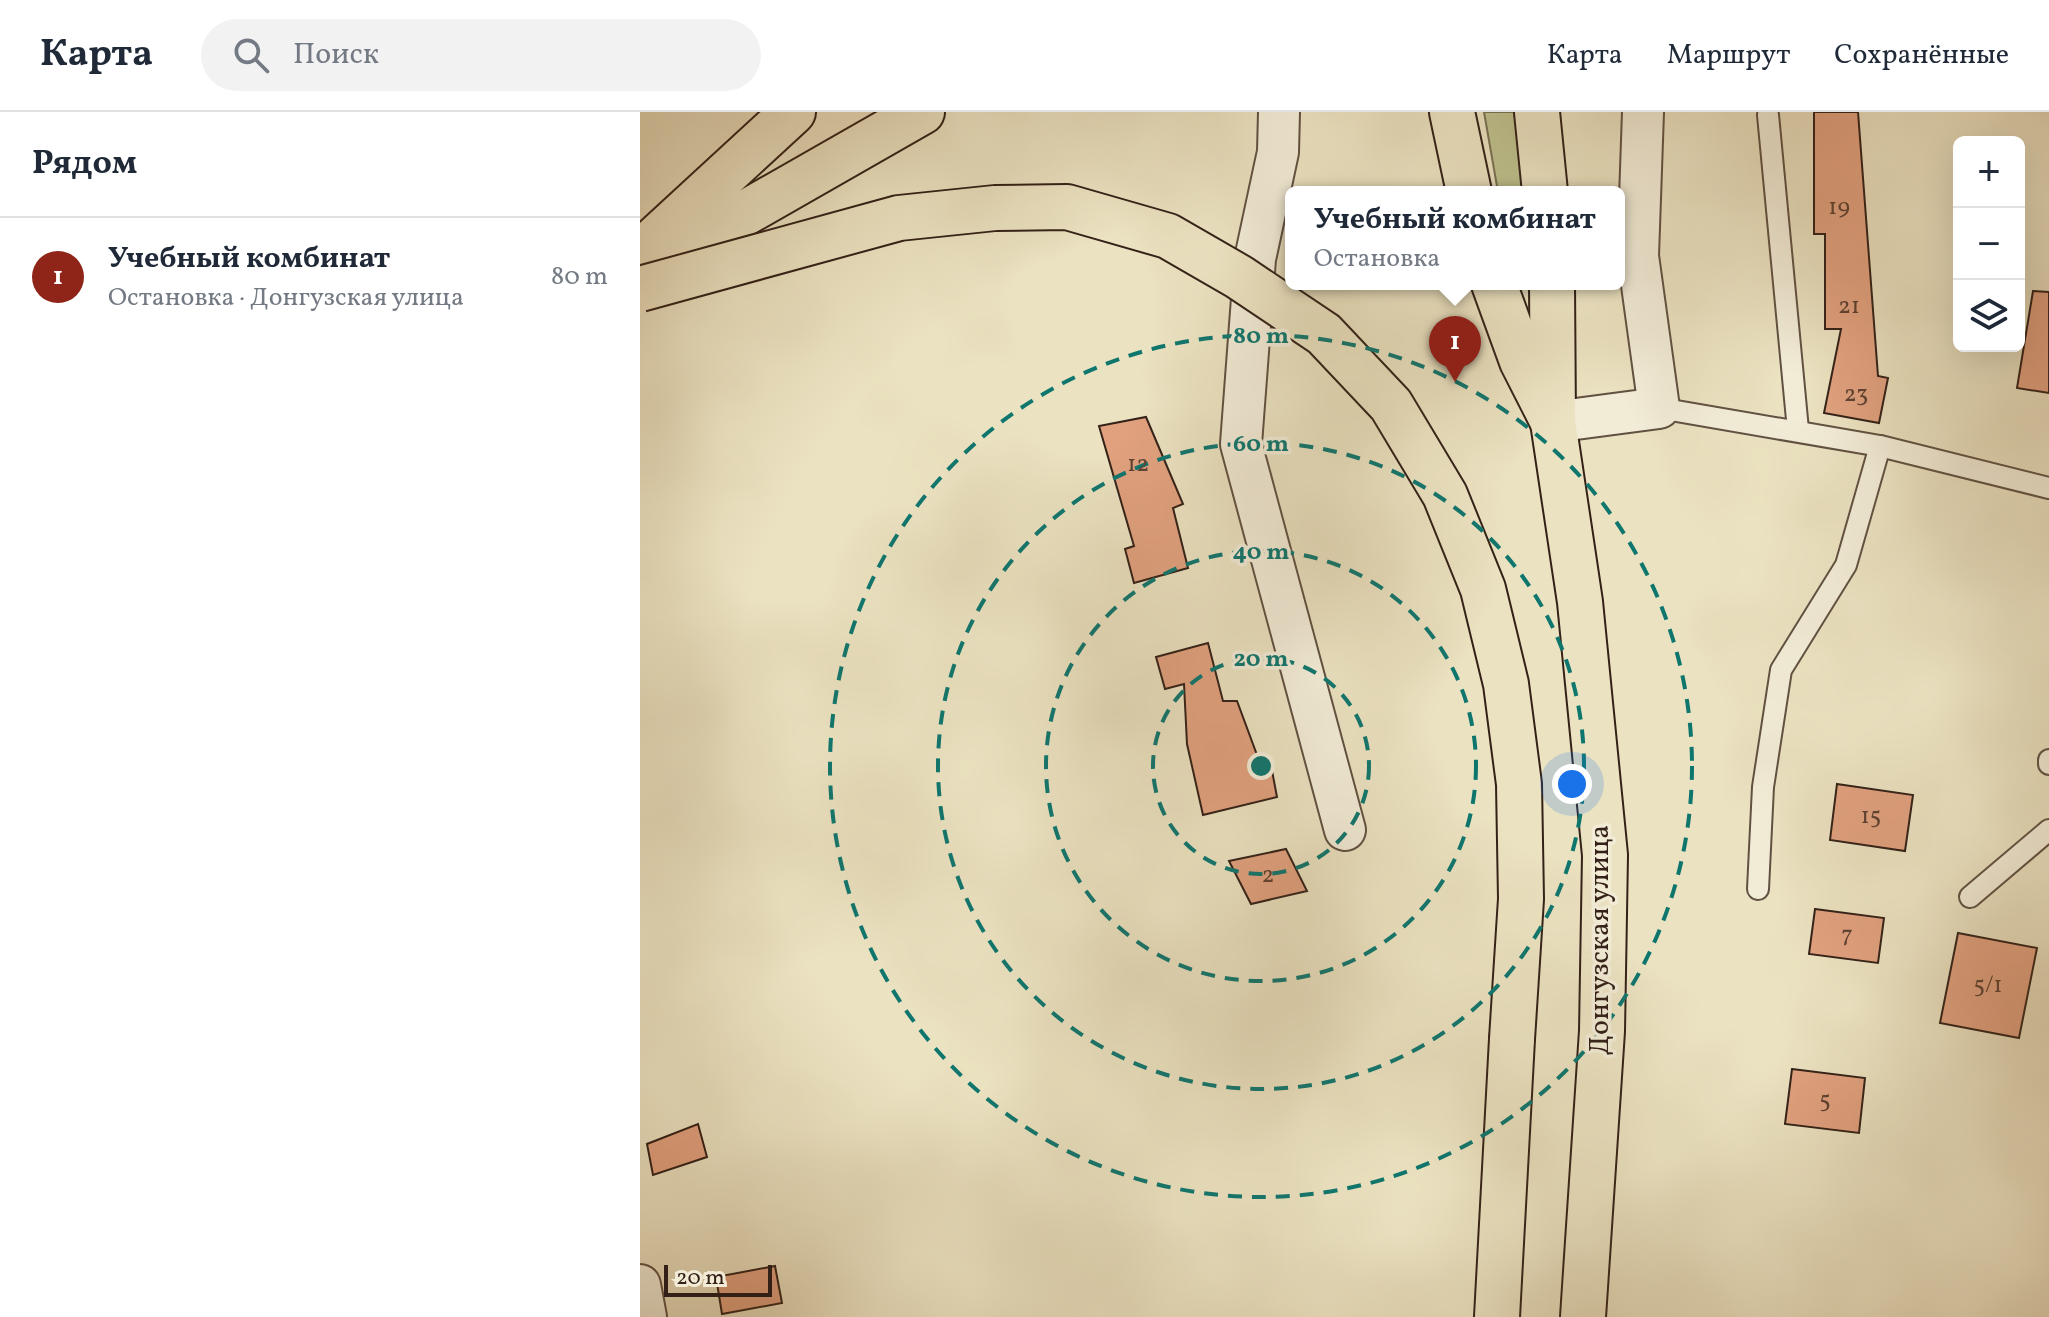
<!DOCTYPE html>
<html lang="ru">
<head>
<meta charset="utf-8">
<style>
  :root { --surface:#fff; --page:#f2f2f3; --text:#1f2937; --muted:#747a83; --line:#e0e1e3; --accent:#8f2418 }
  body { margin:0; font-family:Vollkorn,serif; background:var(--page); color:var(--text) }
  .controls { position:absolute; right:24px; top:24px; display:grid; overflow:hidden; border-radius:12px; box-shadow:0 8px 32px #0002 }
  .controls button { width:72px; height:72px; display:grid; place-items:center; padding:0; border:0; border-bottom:2px solid var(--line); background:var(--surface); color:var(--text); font:40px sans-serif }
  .scale { position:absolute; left:24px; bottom:20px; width:108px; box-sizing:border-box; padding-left:8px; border:4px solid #332118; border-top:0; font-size:22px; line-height:28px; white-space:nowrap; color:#332118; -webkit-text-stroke:6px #f2ecd7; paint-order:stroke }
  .you { position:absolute; left:932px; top:672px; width:28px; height:28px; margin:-20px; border:6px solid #fff; border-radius:50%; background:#1a73e8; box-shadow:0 0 0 12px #1a73e833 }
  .badge { display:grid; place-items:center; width:52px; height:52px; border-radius:50%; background:var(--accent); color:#fff; font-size:26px; font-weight:700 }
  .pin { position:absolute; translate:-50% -66px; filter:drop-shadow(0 2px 4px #0008) }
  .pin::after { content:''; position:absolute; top:42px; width:28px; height:24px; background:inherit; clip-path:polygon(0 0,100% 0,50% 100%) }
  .popup { position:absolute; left:645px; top:74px; width:340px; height:104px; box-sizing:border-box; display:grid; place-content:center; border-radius:12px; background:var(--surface); filter:drop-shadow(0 2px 6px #0005); font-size:26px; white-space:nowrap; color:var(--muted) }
  .popup b { font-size:30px; color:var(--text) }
  .popup::after { content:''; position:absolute; left:50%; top:100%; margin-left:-16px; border:16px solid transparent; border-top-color:var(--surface) }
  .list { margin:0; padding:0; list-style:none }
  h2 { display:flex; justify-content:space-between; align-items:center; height:104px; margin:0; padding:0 32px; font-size:34px }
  h2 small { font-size:26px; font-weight:400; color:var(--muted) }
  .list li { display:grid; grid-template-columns:52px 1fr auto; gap:24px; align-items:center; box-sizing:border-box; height:120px; padding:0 32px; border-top:2px solid var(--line) }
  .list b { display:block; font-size:30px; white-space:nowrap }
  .list p { margin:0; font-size:26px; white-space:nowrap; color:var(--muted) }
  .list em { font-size:26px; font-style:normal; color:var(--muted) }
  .icon { flex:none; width:44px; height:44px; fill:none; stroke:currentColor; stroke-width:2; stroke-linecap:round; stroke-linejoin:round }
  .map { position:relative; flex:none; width:1409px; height:1205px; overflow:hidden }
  header { display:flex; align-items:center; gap:48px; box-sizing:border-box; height:112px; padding:0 40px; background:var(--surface); border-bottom:2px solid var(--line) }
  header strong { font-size:38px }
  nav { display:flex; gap:44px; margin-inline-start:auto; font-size:28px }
  .search { width:560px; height:72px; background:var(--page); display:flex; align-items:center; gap:20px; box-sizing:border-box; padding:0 28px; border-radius:44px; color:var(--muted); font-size:30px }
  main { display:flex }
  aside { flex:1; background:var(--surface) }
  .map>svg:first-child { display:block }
  .green { fill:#bec18e; stroke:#787153; stroke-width:2 }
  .building { fill:#e1a17f; stroke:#332118; stroke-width:2 }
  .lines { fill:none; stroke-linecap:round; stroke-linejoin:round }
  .lane-casing { stroke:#615142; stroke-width:24 }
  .street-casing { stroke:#615142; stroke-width:44 }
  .primary-casing { stroke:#332118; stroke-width:48 }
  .highway-casing { stroke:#332118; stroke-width:48 }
  .lane { stroke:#f2ecd7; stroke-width:20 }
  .street { stroke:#f2ecd7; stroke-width:40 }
  .primary { stroke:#ebe2c1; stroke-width:44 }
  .highway { stroke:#ebe2c1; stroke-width:44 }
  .highway-bridge-casing { stroke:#332118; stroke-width:48; stroke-linecap:butt }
  .highway-bridge { stroke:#ebe2c1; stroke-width:44 }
  .ring { fill:none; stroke:#0f766e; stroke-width:4; stroke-dasharray:14 10 }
  .labels { text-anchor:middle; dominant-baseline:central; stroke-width:7; stroke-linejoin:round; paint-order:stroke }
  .number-label { font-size:24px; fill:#5e4132 }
  .street-label { font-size:28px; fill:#332118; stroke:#f2ecd7 }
  .centre { fill:#0f766e; stroke:#f2ecd7; stroke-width:4 }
  .ring-label { font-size:24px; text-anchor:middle; font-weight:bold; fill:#0f766e; stroke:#f2ecd7; stroke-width:7; stroke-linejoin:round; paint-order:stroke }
</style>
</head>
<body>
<header>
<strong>Карта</strong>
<div class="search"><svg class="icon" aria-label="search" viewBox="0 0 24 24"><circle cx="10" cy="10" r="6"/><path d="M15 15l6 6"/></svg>Поиск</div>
<nav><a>Карта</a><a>Маршрут</a><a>Сохранённые</a></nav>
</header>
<main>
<aside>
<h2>Рядом<small></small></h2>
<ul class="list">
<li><span class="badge">1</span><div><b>Учебный комбинат</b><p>Остановка · Донгузская улица</p></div><em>80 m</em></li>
</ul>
</aside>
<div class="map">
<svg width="1409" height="1205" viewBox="0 0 1409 1205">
  <rect width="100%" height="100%" fill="#ebe2c1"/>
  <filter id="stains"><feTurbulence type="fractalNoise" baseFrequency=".0025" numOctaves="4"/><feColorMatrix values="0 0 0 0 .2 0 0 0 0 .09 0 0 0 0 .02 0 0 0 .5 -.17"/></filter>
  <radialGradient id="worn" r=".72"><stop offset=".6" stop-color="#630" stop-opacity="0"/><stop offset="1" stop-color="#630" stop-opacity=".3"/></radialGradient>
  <polygon class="green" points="844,0 874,0 886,80 858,80"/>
  <g class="building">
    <polygon points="1174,0 1218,0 1238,264 1248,266 1239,311 1184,301 1201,217 1185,217 1185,122 1174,122"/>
    <polygon points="1393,179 1409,180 1409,281 1377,276"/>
    <polygon points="506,305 543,392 533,396 548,456 494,471 485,437 494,434 459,314"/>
    <polygon points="568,531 583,589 597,589 620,651 630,648 637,685 563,703 547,632 544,572 525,577 516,545"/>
    <polygon points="1197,672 1273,683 1265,739 1190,728"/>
    <polygon points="646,737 667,779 611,792 589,749"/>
    <polygon points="1175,797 1244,806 1238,851 1169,842"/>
    <polygon points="1318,821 1397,836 1379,926 1300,911"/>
    <polygon points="1152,957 1225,966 1219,1021 1145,1012"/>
    <polygon points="58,1012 67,1045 13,1063 7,1032"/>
    <polygon points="135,1154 142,1191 82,1202 76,1165"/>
  </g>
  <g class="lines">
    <defs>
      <g id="lane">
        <polyline points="1128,3 1158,318"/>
        <polyline points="1019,296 1240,334 1409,376"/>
        <polyline points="1409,648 1409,652"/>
        <polyline points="1118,777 1123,675 1141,558 1206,453 1240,334"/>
        <polyline points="1330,785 1409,718"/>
      </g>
      <g id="street">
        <polyline points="639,0 638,40 615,147 601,332 705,718"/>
        <polyline points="913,310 1019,296 998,144 1003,0"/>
        <polyline points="0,1173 6,1205"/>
      </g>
      <g id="primary">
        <polyline points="812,0 829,80"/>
        <polyline points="0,141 153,0"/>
        <polyline points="854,172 882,249 913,310"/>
      </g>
      <g id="highway">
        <polyline points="897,0 905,80"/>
        <polyline points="0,161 282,0"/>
        <polyline points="912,172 913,310 940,490 965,743 962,919 943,1205"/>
        <polyline points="857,1205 872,927"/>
      </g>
    </defs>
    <use href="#lane" class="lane-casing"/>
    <use href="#street" class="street-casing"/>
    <use href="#primary" class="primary-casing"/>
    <use href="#highway" class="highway-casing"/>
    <use href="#lane" class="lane"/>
    <use href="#street" class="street"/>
    <use href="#primary" class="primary"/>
    <use href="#highway" class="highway"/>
    <defs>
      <polyline id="highway-bridge" points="0,177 259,106 355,96 427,95 528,124 599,165 684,222 751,293 805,383 843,477 866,572 879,672 881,787 872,927"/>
    </defs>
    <use href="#highway-bridge" class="highway-bridge-casing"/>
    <use href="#highway-bridge" class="highway-bridge"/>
  </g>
  <g class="ring">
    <circle cx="621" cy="654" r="108"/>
    <circle cx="621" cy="654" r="215"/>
    <circle cx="621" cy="654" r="323"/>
    <circle cx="621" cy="654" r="431"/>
  </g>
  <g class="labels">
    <g class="number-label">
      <text x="1199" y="96">19</text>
      <text x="1209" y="195">21</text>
      <text x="1216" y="283">23</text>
      <text x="498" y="353">12</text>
      <text x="1231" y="705">15</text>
      <text x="628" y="764">2</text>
      <text x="1207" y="824">7</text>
      <text x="1348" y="874">5/1</text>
      <text x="1185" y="989">5</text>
    </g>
    <g class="street-label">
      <text transform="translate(960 828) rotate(-90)">Донгузская улица</text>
    </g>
  </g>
  <circle cx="621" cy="654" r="12" class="centre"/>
  <g class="ring-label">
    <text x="621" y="231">80 m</text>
    <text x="621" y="339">60 m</text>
    <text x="621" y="447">40 m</text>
    <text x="621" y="554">20 m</text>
  </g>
  <rect width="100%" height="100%" filter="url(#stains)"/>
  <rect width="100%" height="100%" fill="url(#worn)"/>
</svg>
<div class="controls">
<button>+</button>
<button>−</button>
<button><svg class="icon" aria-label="layers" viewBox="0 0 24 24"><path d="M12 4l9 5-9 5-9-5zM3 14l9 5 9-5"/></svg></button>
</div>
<div class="scale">20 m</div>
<div class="you"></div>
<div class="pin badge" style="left:815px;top:270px">1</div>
<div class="popup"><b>Учебный комбинат</b>Остановка</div>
</div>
</main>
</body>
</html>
